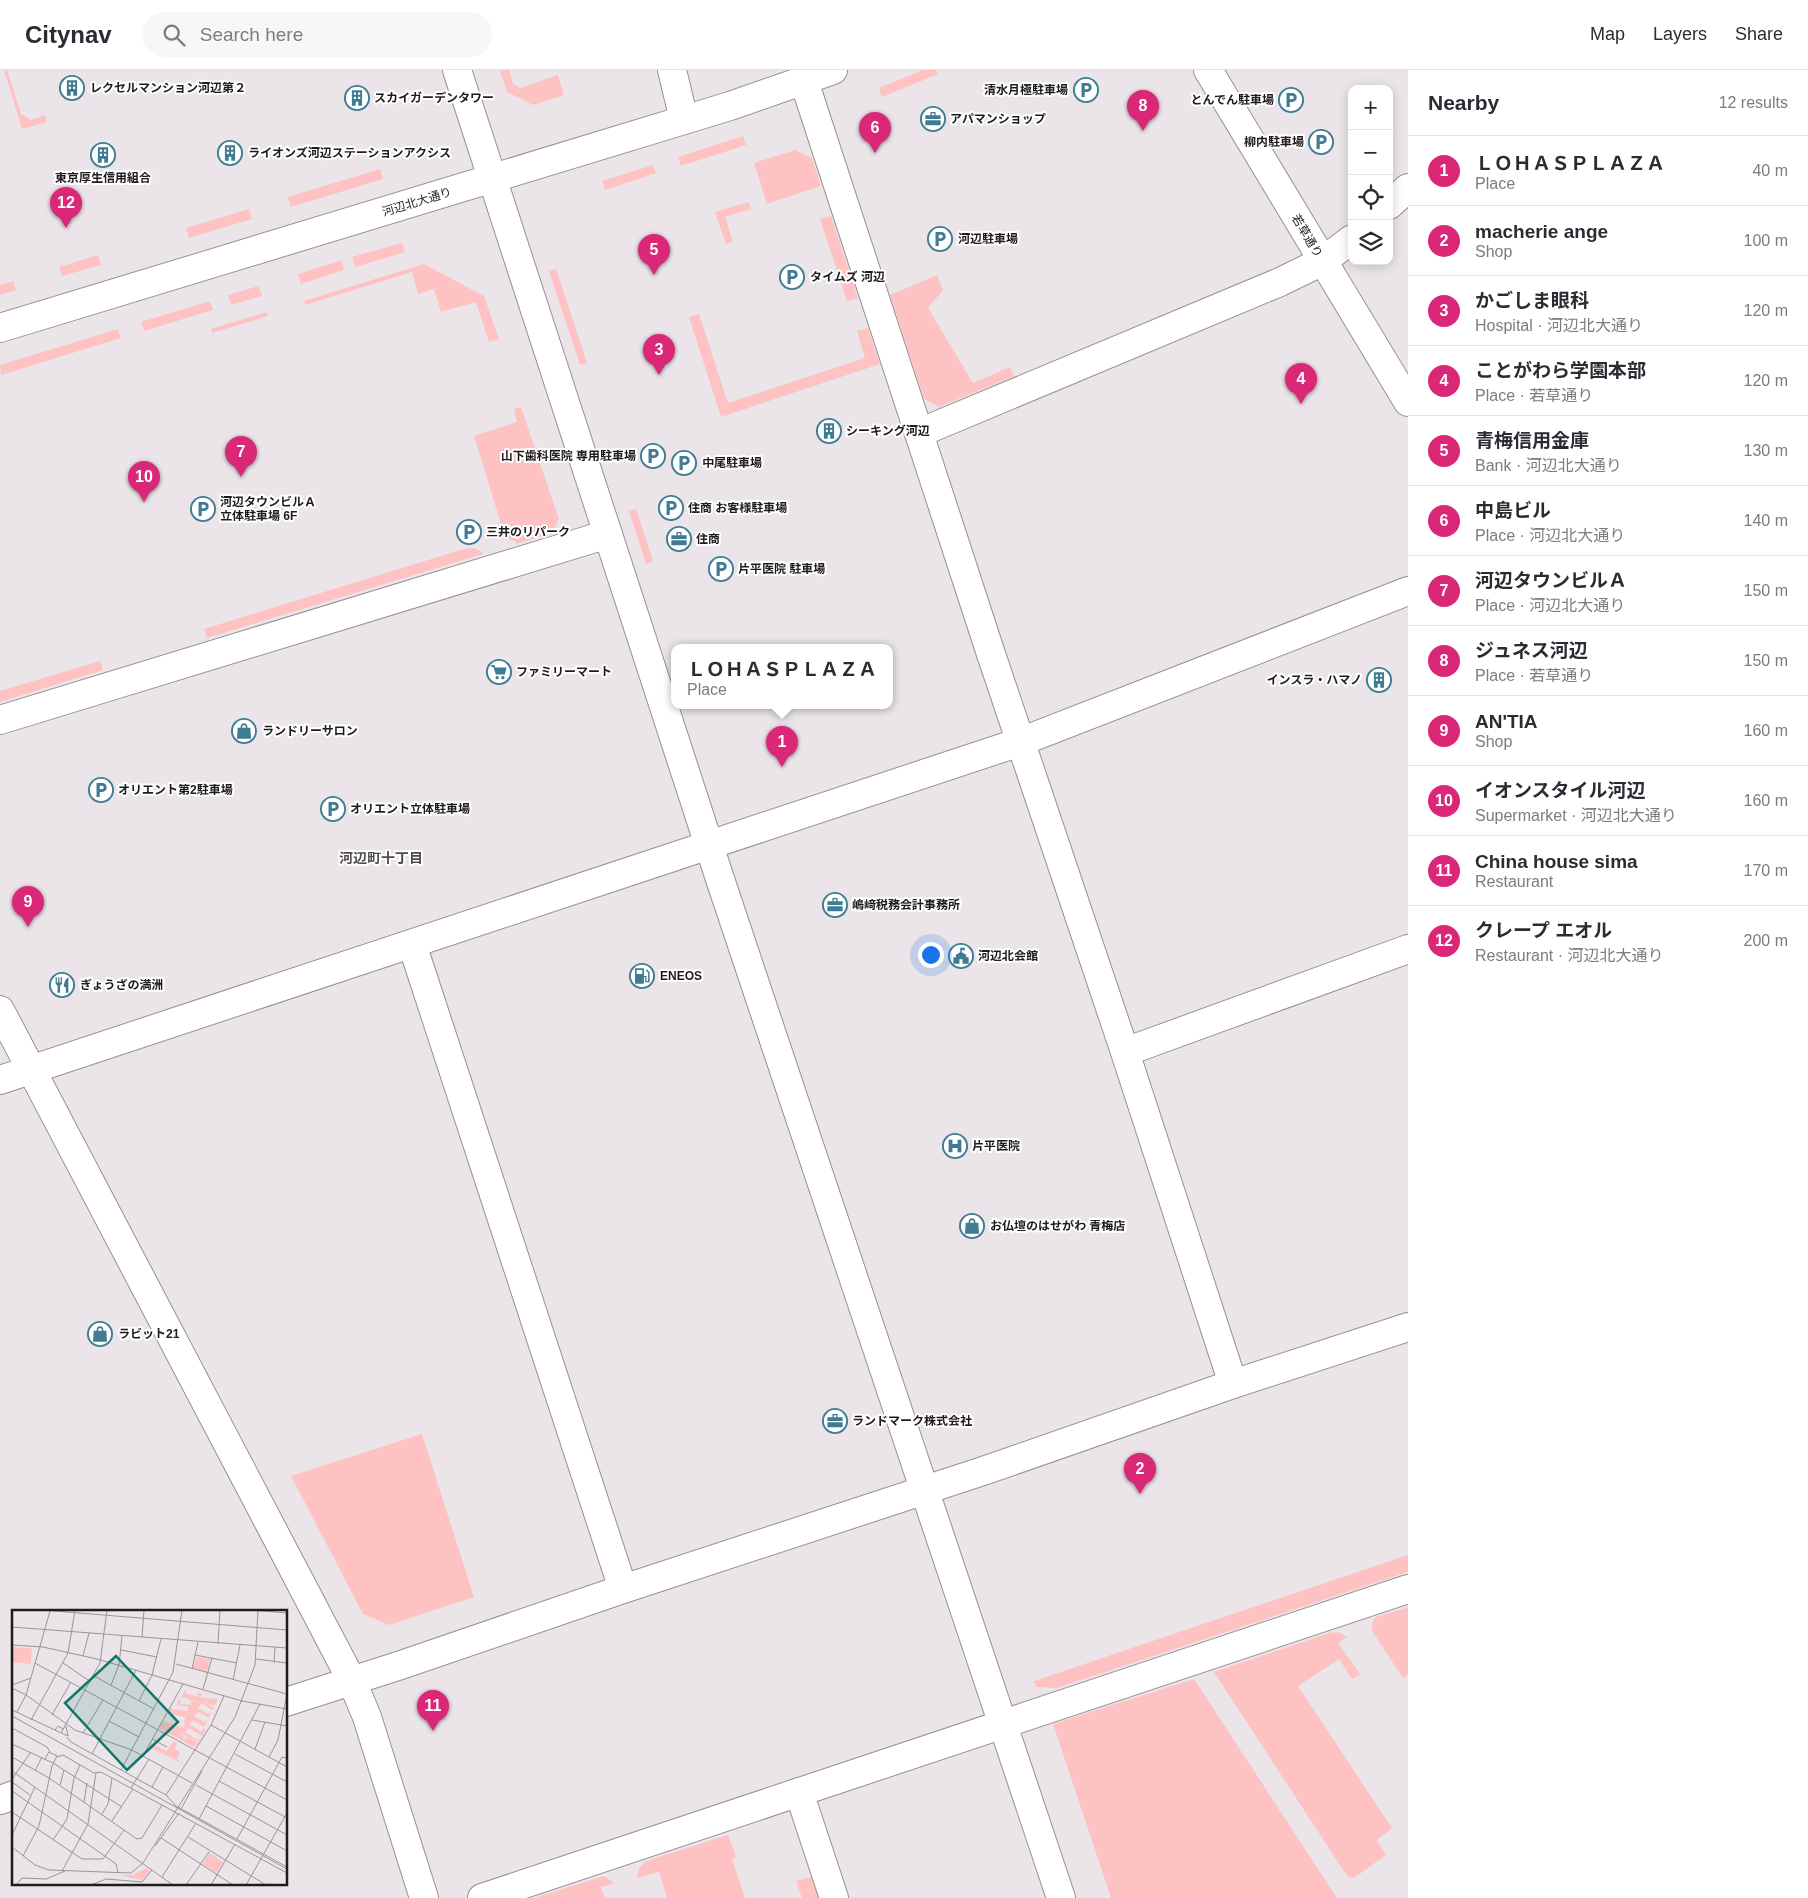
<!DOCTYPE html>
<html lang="en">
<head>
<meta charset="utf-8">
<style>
  :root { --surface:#fff; --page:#f7f7f7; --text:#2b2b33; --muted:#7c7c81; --line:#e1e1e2; --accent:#db2777 }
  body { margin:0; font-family:Helvetica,"Noto Sans JP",sans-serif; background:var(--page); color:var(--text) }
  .controls { position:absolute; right:15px; top:15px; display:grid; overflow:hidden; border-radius:10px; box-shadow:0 2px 12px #0003 }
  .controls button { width:45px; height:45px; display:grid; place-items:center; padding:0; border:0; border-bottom:1px solid var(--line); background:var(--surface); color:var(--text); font:25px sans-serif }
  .you { position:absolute; left:930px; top:884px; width:18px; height:18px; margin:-12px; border:4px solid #fff; border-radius:50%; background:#1a73e8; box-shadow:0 0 0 8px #1a73e833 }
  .badge { display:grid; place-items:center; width:32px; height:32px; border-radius:50%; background:var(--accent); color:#fff; font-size:16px; font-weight:700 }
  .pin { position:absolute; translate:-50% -41px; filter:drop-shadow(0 1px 2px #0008) }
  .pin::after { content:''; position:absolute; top:26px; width:18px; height:15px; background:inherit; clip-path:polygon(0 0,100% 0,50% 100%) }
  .popup { position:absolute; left:671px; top:574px; width:222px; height:65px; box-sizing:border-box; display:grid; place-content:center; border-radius:10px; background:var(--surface); filter:drop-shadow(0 1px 4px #0005); font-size:16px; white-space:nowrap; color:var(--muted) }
  .popup b { font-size:19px; color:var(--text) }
  .popup::after { content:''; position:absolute; left:50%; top:100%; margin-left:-10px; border:10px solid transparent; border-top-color:var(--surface) }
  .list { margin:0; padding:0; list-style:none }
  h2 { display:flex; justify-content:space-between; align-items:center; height:65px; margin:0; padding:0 20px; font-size:21px }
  h2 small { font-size:16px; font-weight:400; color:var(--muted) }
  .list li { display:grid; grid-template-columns:32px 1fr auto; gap:15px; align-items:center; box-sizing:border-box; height:70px; padding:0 20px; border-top:1px solid var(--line) }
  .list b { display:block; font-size:19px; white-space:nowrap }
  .list p { margin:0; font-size:16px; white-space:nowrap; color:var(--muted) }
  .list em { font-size:16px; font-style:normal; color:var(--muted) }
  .icon { flex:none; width:28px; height:28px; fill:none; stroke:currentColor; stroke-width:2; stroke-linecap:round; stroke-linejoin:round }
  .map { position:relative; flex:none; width:1408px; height:1828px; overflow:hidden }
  header { display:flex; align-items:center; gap:30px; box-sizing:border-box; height:70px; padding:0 25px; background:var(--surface); border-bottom:1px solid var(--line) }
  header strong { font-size:24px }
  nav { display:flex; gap:28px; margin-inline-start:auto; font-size:18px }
  .search { width:350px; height:45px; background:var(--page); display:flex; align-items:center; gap:12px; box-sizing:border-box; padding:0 18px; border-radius:28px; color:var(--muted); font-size:19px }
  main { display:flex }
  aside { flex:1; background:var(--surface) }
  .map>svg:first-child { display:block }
  .green { fill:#fec2c3 }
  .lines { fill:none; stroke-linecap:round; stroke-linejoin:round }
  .minor-casing { stroke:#969094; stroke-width:30 }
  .minor { stroke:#fff; stroke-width:28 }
  .labels { text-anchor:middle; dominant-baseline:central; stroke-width:4; stroke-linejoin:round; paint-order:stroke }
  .poi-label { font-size:12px; font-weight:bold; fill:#1d1b1d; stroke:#fff; text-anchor:start }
  .street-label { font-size:12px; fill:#1d1b1d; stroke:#fff }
  .neighbourhood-label { font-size:14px; font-weight:bold; fill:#504b4f; stroke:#fff }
  .inset-road { fill:none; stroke:#999497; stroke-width:1 }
  .view { fill:#0f766e; fill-opacity:0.15; stroke:#0f766e; stroke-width:2.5 }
  .inset-edge { fill:none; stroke:#1d1b1d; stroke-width:2.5 }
</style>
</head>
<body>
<header>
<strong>Citynav</strong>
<div class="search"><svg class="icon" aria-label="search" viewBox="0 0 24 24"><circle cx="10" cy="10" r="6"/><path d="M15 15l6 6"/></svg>Search here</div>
<nav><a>Map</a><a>Layers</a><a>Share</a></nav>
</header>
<main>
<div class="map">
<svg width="1408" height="1828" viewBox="0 0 1408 1828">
  <rect width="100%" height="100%" fill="#ebe5e9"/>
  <g class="green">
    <polygon points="4,0 7,0 21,44 31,50 45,45 47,52 22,59"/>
    <polygon points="500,0 509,0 513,14 520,18 558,5 564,25 533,35 507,22"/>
    <polygon points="923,0 936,0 938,4 882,27 879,18"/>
    <polygon points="743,66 746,75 681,96 678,87"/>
    <polygon points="795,80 812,88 821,116 767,134 754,93"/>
    <polygon points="653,95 656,103 605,120 602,111"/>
    <polygon points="380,99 383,109 291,137 288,127"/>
    <polygon points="749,132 751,139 725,147 733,172 726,174 715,142"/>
    <polygon points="249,139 252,149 189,168 186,158"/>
    <polygon points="831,146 858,228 847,231 820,149"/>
    <polygon points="402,173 405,182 355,197 352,187"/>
    <polygon points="98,185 101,195 62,206 59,197"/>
    <polygon points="342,190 344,200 301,214 298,204"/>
    <polygon points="424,194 484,226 499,269 489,272 476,232 441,242 434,219 418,224 412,202 305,235 304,231"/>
    <polygon points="556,199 587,293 580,295 549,201"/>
    <polygon points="937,205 943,220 928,238 973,313 1010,297 1014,306 939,337 924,329 890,225"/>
    <polygon points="13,211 16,220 0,225 0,215"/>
    <polygon points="259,216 262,226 231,235 228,225"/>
    <polygon points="210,231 213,240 144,261 141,252"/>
    <polygon points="267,242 268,246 212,263 211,259"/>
    <polygon points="699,244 728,333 865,288 857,261 868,258 880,294 721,347 689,247"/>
    <polygon points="118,259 121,268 1,305 0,295"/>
    <polygon points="521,337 559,449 552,463 516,474 516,471 513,471 505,467 474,366 517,352 514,339"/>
    <polygon points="636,439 653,491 646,494 629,441"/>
    <polygon points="474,478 482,482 483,484 207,568 204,559 464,479"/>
    <polygon points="100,591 103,600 0,632 0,621"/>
    <polygon points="422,1364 474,1527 389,1555 363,1544 291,1406"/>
    <polygon points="1408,1485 1408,1502 1057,1618 1036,1617 1034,1611"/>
    <path d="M1408,1537v68l-5,3 -31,-47c0,-6 0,-9 4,-14z"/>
    <polygon points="1332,1562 1341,1563 1347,1567 1338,1573 1360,1604 1352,1609 1339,1589 1298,1616 1392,1758 1377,1770 1386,1785 1354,1808 1349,1807 1345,1803 1214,1602"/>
    <polygon points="1194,1609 1337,1828 1111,1828 1053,1654"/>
    <polygon points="728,1765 736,1787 732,1789 745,1828 667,1828 659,1802 637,1808 639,1798 646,1791"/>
    <polygon points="604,1806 615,1813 601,1817 605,1828 534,1828"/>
    <polygon points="815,1806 822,1828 802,1828 796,1811"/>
  </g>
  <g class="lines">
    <defs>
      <g id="minor">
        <polyline points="457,0 720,809 1061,1828"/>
        <polyline points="672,0 684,50"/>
        <polyline points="1208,0 1408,332"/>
        <polyline points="804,11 990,581 1125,982 1233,1314"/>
        <polyline points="1389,135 1408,118"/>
        <polyline points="0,258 730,36 833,0"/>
        <polyline points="919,363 1280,212 1323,191 1352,169"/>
        <polyline points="0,650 608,464"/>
        <polyline points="412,874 623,1519"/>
        <polyline points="0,940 352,1611 367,1647 424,1828"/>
        <polyline points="1125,982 1408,879"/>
        <polyline points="0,1010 1020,672 1408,521"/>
        <polyline points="286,1632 401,1595 623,1519 983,1401 1233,1314 1408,1257"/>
        <polyline points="799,1722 834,1828"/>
        <polyline points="0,1730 14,1725"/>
        <polyline points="482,1828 1408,1519"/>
      </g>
    </defs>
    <use href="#minor" class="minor-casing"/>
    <use href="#minor" class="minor"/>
  </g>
  <defs>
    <symbol id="building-ring" viewBox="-11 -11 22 22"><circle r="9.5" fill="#fff" stroke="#3f7c93" stroke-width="1.5"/><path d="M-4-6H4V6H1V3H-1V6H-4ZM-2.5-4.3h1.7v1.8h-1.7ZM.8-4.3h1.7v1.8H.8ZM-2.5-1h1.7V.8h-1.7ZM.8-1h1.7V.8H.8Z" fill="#3f7c93"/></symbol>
    <symbol id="parking-ring" viewBox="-11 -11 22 22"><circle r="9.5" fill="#fff" stroke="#3f7c93" stroke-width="1.5"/><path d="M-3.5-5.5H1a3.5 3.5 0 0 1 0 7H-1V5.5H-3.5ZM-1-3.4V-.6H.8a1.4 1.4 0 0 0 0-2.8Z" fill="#3f7c93"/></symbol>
    <symbol id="office-ring" viewBox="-11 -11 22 22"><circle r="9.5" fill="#fff" stroke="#3f7c93" stroke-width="1.5"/><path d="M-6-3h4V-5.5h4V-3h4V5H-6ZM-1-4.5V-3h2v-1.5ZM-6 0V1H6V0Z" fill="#3f7c93"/></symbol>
    <symbol id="supermarket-ring" viewBox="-11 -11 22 22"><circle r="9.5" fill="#fff" stroke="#3f7c93" stroke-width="1.5"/><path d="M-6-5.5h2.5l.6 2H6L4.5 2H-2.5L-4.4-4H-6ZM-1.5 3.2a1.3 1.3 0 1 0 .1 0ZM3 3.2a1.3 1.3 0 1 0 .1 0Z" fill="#3f7c93"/></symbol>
    <symbol id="shop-ring" viewBox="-11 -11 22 22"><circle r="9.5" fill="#fff" stroke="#3f7c93" stroke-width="1.5"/><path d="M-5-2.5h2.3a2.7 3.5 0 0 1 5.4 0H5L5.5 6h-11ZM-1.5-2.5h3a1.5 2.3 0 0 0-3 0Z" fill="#3f7c93"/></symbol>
    <symbol id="civic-ring" viewBox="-11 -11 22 22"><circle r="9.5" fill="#fff" stroke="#3f7c93" stroke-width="1.5"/><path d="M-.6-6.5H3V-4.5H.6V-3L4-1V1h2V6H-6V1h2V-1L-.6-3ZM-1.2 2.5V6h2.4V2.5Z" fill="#3f7c93"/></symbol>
    <symbol id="fuel-ring" viewBox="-11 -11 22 22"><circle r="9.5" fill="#fff" stroke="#3f7c93" stroke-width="1.5"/><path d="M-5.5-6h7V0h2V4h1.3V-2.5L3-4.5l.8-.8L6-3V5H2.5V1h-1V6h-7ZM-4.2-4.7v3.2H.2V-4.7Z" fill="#3f7c93"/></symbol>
    <symbol id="restaurant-ring" viewBox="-11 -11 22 22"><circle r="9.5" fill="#fff" stroke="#3f7c93" stroke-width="1.5"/><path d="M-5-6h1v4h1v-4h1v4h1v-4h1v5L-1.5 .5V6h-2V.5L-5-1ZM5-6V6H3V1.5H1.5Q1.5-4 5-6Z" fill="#3f7c93"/></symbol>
    <symbol id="hospital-ring" viewBox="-11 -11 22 22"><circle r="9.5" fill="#fff" stroke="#3f7c93" stroke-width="1.5"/><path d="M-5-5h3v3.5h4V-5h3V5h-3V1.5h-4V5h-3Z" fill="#3f7c93"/></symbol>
  </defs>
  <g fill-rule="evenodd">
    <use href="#building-ring" x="58" y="4" width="28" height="28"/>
    <use href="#parking-ring" x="1072" y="6" width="28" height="28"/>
    <use href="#building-ring" x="343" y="14" width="28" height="28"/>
    <use href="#parking-ring" x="1277" y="16" width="28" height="28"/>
    <use href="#office-ring" x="919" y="35" width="28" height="28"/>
    <use href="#parking-ring" x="1307" y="58" width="28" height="28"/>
    <use href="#building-ring" x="216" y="69" width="28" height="28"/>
    <use href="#building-ring" x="89" y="71" width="28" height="28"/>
    <use href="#parking-ring" x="926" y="155" width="28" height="28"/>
    <use href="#parking-ring" x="778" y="193" width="28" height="28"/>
    <use href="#building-ring" x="815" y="347" width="28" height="28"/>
    <use href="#parking-ring" x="639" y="372" width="28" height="28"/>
    <use href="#parking-ring" x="670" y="379" width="28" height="28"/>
    <use href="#parking-ring" x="657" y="424" width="28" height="28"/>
    <use href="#parking-ring" x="189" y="425" width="28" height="28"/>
    <use href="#parking-ring" x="455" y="448" width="28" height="28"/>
    <use href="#office-ring" x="665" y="455" width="28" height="28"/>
    <use href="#parking-ring" x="707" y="485" width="28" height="28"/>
    <use href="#supermarket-ring" x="485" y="588" width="28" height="28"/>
    <use href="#building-ring" x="1365" y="596" width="28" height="28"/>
    <use href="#shop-ring" x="230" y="647" width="28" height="28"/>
    <use href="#parking-ring" x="87" y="706" width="28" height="28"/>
    <use href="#parking-ring" x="319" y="725" width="28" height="28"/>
    <use href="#office-ring" x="821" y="821" width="28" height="28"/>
    <use href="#civic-ring" x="947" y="872" width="28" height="28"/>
    <use href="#fuel-ring" x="628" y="892" width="28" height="28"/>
    <use href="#restaurant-ring" x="48" y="901" width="28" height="28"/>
    <use href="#hospital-ring" x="941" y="1062" width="28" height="28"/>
    <use href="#shop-ring" x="958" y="1142" width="28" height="28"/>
    <use href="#shop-ring" x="86" y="1250" width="28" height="28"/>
    <use href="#office-ring" x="821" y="1337" width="28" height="28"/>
  </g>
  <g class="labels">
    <g class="poi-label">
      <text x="90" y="18">レクセルマンション河辺第２</text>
      <text x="1068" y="20" text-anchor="end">清水月極駐車場</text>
      <text x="374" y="28">スカイガーデンタワー</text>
      <text x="1274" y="30" text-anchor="end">とんでん駐車場</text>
      <text x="950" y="49">アパマンショップ</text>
      <text x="1304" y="72" text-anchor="end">柳内駐車場</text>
      <text x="248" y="83">ライオンズ河辺ステーションアクシス</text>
      <text x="103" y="108" text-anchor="middle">東京厚生信用組合</text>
      <text x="958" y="169">河辺駐車場</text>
      <text x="810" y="207">タイムズ 河辺</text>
      <text x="846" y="361">シーキング河辺</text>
      <text x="636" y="386" text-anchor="end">山下歯科医院 専用駐車場</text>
      <text x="702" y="393">中尾駐車場</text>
      <text x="220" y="432">河辺タウンビルＡ<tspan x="220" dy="14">立体駐車場 6F</tspan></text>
      <text x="688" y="438">住商 お客様駐車場</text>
      <text x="486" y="462">三井のリパーク</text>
      <text x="696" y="469">住商</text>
      <text x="738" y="499">片平医院 駐車場</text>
      <text x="516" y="602">ファミリーマート</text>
      <text x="1362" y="610" text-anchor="end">インスラ・ハマノ</text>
      <text x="262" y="661">ランドリーサロン</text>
      <text x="118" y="720">オリエント第2駐車場</text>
      <text x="350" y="739">オリエント立体駐車場</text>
      <text x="852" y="835">嶋﨑税務会計事務所</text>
      <text x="978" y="886">河辺北会館</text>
      <text x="660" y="906">ENEOS</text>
      <text x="80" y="915">ぎょうざの満洲</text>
      <text x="972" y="1076">片平医院</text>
      <text x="990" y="1156">お仏壇のはせがわ 青梅店</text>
      <text x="118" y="1264">ラビット21</text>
      <text x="852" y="1351">ランドマーク株式会社</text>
    </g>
    <g class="street-label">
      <text transform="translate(417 132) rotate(-17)">河辺北大通り</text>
      <text transform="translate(1307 166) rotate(59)">若草通り</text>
    </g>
    <g class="neighbourhood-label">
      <text x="381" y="788">河辺町十丁目</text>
    </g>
  </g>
  <g transform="translate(12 1540)">
    <rect width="275" height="275" fill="#ebe5e9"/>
    <path d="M0,37l20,1 -1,16 -19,-2zM184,47l14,2 -3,13 -14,-4zM173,79v4l14,4 -3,-5 6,2 -2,4 18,1 -4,7 -14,-7 14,9 -2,2 -10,-7 -4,5 10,6 3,-3 -2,7 -11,-6 -4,4 10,6 3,-2 -3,7 -11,-7 -4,4 13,8 1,-4 3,2 -4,6 -13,-8 -4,4 12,8 4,-2 -3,4 -16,-8 2,6 3,-3 11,6 -4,4 -35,-19 4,-7 21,7 1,-11 -18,-4 4,-7 1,3 16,2v-4l-11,-2 2,-7 2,6 9,1 2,-3 -4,-2 10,2 -16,-5zM162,131l3,2 -3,6 6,3 -3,7 7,5 -35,-17 2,-4 15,8zM197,243l14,9 -6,11 -14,-9zM134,258l4,3 -8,9 -24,-5h15z" fill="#fec2c3"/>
    <path class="inset-road" d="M30,0l245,20M240,0l35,3M38,1l-24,84 49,35 57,20 60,33M0,17l275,21M130,27l2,-27M206,34l2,-34M0,35l31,2 54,12 145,42 45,8M109,40l36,7M183,45l42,8M71,46l6,-23M244,49l31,4M23,53l252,137M51,53l28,19M262,53l1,-16M164,54l111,30M180,59l6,-27M82,66l60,33M221,70l7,-35M0,75l19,-7M99,75l8,-20 3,-29M0,78l14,7 -9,17M191,79l9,-31M127,91l13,-26 9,-36M0,100l43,20M40,105l19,-33M0,106l275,153M19,110l37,-67 7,-43M240,110l35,6M97,111l30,16M199,115l76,42M0,118l35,19 3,5M51,119l-5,-3 -3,4 13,6 -2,-10M49,123l39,-70 7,-53M71,123l20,-33M55,127l4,5 95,53 10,11 111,61M140,129l15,8M0,134l41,19 69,44M243,139l10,-27M80,144l44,-84M223,144l52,28M131,146l40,-72M0,147l37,21 88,61 5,-1 20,-33M45,147l6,-2 31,18 7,-1 186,101M257,147l9,-17 9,-46M109,160l52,-98 9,-62M0,161l161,114M23,161l7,-14M0,169l19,-27M207,171l66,36M0,172l18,13M48,175l4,-15M184,175l91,50M140,177l11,-20M119,178l18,-29M0,181l104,73 2,9M154,185l45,-70 13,-29M72,192l3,-19M194,196l81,45M169,199l21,-38M0,202l70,47h21l21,-29M90,204l6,-10 4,-26M187,209l61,-115M100,211l21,-32M0,225l23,-48M176,227l78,48M149,228l72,47M225,229l45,-82 5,1M41,230l14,-21 7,-41 6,-13M143,236l24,-33M0,237l23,18 14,5 82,3 12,-10M11,246l16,-30 13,-60 5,-10 -8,-4 -4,7M131,253l92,-146 20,-52 3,-55M50,261l26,-47 8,-51M150,267l34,-54M4,275l6,-7 24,1 19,-8M79,275l15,-6 36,3 10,-12M174,275l23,-33M199,275l24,-41M234,275l41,-72"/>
    <path class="view" d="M104,46l62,66 -51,48 -62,-67z"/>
    <rect width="275" height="275" class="inset-edge"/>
  </g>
</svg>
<div class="controls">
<button>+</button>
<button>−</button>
<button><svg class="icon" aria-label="locate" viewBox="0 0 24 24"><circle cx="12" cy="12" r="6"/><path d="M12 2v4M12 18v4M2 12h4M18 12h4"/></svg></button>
<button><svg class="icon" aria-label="layers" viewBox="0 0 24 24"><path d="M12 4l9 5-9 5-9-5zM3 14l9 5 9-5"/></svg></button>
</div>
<div class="you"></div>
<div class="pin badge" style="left:782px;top:697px">1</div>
<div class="popup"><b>ＬＯＨＡＳＰＬＡＺＡ</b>Place</div>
<div class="pin badge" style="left:1140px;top:1424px">2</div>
<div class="pin badge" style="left:659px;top:305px">3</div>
<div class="pin badge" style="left:1301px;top:334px">4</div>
<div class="pin badge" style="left:654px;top:205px">5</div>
<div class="pin badge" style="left:875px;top:83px">6</div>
<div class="pin badge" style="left:241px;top:407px">7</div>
<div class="pin badge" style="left:1143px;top:61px">8</div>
<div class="pin badge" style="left:28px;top:857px">9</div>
<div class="pin badge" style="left:144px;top:432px">10</div>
<div class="pin badge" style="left:433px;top:1661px">11</div>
<div class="pin badge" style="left:66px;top:158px">12</div>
</div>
<aside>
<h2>Nearby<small>12 results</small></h2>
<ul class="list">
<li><span class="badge">1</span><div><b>ＬＯＨＡＳＰＬＡＺＡ</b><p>Place</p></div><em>40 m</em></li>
<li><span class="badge">2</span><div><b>macherie ange</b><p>Shop</p></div><em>100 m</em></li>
<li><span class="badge">3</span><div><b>かごしま眼科</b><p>Hospital · 河辺北大通り</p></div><em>120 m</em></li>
<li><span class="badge">4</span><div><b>ことがわら学園本部</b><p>Place · 若草通り</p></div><em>120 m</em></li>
<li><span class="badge">5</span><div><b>青梅信用金庫</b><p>Bank · 河辺北大通り</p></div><em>130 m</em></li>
<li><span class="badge">6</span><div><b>中島ビル</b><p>Place · 河辺北大通り</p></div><em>140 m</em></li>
<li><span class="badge">7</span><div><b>河辺タウンビルＡ</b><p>Place · 河辺北大通り</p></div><em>150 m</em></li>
<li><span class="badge">8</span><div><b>ジュネス河辺</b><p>Place · 若草通り</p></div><em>150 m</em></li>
<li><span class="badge">9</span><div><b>AN'TIA</b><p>Shop</p></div><em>160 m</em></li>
<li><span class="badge">10</span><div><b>イオンスタイル河辺</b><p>Supermarket · 河辺北大通り</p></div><em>160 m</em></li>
<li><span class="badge">11</span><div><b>China house sima</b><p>Restaurant</p></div><em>170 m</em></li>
<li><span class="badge">12</span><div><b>クレープ エオル</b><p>Restaurant · 河辺北大通り</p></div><em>200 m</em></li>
</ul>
</aside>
</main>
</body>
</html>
